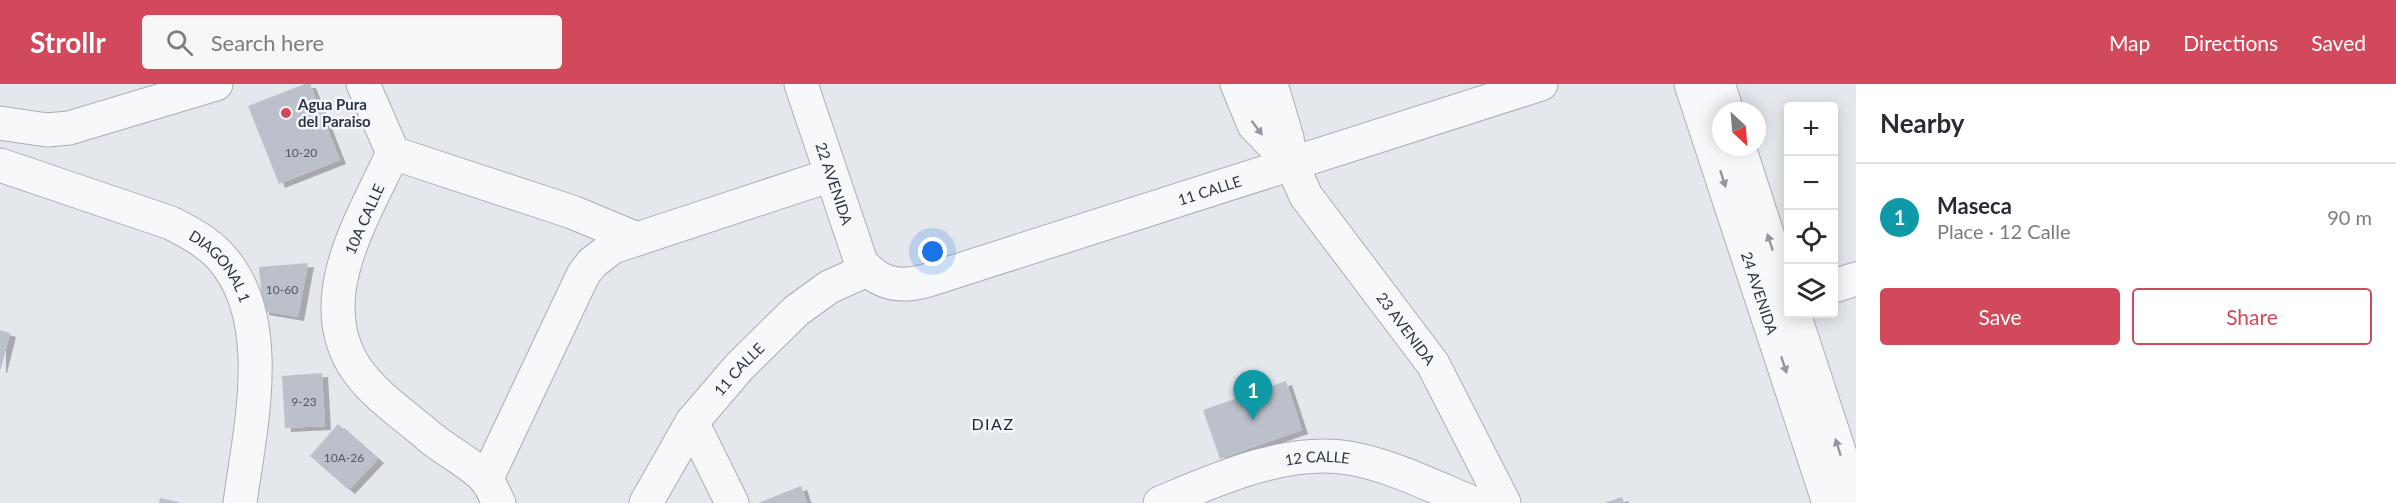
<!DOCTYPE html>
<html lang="en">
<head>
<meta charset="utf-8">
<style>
  :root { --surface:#fff; --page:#f7f7f7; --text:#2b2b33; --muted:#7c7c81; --line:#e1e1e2; --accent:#d1495b }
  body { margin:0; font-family:Lato,sans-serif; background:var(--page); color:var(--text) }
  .controls { position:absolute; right:18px; top:18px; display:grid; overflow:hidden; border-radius:6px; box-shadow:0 3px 15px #0003 }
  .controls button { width:54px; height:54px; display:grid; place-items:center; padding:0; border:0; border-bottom:2px solid var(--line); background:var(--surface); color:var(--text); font:30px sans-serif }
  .compass { position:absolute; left:1712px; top:18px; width:54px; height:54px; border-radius:50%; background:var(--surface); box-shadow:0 3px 15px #0003; rotate:154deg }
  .you { position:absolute; left:933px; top:168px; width:21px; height:21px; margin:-15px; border:4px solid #fff; border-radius:50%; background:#1a73e8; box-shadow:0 0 0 9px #1a73e833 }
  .badge { display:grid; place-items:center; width:39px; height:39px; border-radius:50%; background:var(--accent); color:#fff; font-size:20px; font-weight:700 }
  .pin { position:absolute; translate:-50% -50px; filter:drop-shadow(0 2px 3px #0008) }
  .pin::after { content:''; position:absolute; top:32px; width:21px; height:18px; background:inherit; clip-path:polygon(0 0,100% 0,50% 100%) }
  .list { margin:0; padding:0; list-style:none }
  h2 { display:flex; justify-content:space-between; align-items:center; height:78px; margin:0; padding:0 24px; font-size:26px }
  h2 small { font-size:20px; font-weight:400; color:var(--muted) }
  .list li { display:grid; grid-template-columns:39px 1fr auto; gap:18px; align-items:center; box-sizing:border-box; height:108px; padding:0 24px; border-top:2px solid var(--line) }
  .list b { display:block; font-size:22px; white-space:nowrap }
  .list p { margin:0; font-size:20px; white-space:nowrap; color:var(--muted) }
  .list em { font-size:20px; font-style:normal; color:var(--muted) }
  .actions { display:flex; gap:12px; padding:18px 24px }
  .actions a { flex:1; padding:14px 0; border:2px solid var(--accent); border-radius:6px; text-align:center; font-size:21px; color:var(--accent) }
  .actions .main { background:var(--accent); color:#fff }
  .icon { flex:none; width:33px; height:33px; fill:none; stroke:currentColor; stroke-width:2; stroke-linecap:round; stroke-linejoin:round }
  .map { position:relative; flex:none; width:1856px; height:419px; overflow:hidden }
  header { display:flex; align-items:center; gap:36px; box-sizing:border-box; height:84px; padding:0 30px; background:var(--accent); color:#fff }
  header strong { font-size:28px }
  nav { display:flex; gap:33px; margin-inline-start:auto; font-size:21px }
  .search { width:420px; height:54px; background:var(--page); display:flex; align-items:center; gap:15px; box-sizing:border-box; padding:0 21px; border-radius:6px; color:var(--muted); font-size:22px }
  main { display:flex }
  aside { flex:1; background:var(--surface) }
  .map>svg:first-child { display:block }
  .building { fill:#bbc0ca; filter:url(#shadow) }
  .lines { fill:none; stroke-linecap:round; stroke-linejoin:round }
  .minor-casing { stroke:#a9aeb7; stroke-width:35 }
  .minor { stroke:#f7f8fa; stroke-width:33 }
  .oneway { fill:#9196a0 }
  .poi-dot { fill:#d1495b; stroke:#f4f6f9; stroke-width:2 }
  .labels { text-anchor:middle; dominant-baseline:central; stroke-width:5; stroke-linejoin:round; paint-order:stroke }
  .number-label { font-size:12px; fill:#4f5766 }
  .poi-label { font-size:15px; font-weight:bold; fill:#2b3445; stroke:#f4f6f9; text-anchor:start }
  .street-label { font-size:15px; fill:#2b3445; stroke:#f4f6f9 }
  .neighbourhood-label { font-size:16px; letter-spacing:1.5px; fill:#1d2536; stroke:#f4f6f9 }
</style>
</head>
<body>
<header>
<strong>Strollr</strong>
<div class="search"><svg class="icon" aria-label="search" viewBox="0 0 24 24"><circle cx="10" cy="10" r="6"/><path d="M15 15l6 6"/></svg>Search here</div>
<nav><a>Map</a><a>Directions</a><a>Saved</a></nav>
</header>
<main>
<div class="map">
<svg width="1856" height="419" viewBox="0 0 1856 419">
  <defs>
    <filter id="shadow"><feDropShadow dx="6" dy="4" stdDeviation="0" flood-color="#0004"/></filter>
  </defs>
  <rect width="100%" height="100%" fill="#e4e7ec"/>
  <g class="building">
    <polygon points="305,0 310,0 340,76 279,100 248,22"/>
    <polygon points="308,179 298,233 263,227 259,183"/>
    <polygon points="0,246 10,249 1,285 0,285"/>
    <polygon points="322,289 325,342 285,344 282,292"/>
    <polygon points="1286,297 1302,346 1220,375 1203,326"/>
    <polygon points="338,340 378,375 349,406 310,372"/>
    <polygon points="801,402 807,419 758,419"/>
    <polygon points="1622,413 1624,419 1604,419"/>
    <polygon points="160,414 179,418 179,419 159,419"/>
  </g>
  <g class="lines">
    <defs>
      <g id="minor">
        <polyline points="363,0 393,69"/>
        <path id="s1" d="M801,0l60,178c17,22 38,26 64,19l616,-197"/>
        <polyline points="1237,0 1254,41 1291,79"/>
        <path id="s2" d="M1271,0l16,54 4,25 15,33 127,168 71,139"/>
        <path id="s3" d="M1691,0l138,419"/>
        <polyline points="1718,0 1727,27"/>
        <polyline points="0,39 47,46 69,44 216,0"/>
        <polyline points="1739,63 1788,214"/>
        <path d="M393,69c-30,65 -84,148 -36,217 19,27 50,47 74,68 17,14 40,25 55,41 5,6 9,17 13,24"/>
        <polyline points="393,69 572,128 637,155"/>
        <path id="s4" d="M0,81l171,58c17,9 35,18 49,33 57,62 30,172 20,247"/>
        <polyline points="1834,202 1856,195"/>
        <polyline points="1794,230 1856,419"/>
        <polyline points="692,338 732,419"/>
        <polyline points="486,396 583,191 592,179 613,163 831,91"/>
        <path id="s5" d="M646,419l46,-81 48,-56 56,-55 33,-24 38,-17"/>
        <path id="s6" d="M1160,419c57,-24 126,-55 189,-45 42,7 85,29 124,45"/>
      </g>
    </defs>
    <use href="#minor" class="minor-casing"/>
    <use href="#minor" class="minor"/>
  </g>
  <defs><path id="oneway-solid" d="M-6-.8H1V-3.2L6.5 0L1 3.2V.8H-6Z" transform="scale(1.5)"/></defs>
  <g class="oneway">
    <use href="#oneway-solid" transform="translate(1257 44) rotate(53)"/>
    <use href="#oneway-solid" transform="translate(1723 95) rotate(72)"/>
    <use href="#oneway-solid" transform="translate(1770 158) rotate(-108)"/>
    <use href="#oneway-solid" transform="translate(1784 281) rotate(72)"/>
    <use href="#oneway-solid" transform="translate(1838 363) rotate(-108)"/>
  </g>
  <circle class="poi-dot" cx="286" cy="29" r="6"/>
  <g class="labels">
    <g class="number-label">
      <text x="301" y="68">10-20</text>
      <text x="282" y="205">10-60</text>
      <text x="304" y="317">9-23</text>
      <text x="344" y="373">10A-26</text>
    </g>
    <g class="poi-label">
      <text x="298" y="20">Agua Pura<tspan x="298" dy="17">del Paraiso</tspan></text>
    </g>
    <g class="street-label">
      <text stroke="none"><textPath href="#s1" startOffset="105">22 AVENIDA</textPath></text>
      <text stroke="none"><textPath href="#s1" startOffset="558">11 CALLE</textPath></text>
      <text transform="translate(364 135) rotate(-66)">10A CALLE</text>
      <text stroke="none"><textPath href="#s4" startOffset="248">DIAGONAL 1</textPath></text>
      <text stroke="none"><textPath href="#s3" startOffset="220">24 AVENIDA</textPath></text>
      <text stroke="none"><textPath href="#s2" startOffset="284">23 AVENIDA</textPath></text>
      <text stroke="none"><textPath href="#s5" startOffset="164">11 CALLE</textPath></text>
      <text stroke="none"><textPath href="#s6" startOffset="165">12 CALLE</textPath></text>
    </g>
    <g class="neighbourhood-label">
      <text x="993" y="339">DIAZ</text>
    </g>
  </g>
</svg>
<div class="controls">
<button>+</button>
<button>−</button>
<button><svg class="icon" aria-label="locate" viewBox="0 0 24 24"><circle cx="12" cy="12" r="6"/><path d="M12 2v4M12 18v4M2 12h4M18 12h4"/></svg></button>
<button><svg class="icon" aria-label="layers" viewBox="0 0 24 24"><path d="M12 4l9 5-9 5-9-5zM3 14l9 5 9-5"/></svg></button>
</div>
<svg class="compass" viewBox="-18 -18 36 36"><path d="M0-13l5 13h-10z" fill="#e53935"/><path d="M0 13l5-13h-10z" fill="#7c7c81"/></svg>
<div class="you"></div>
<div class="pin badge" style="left:1253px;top:336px;background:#0f9aa8">1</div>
</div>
<aside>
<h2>Nearby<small></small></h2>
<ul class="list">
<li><span class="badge" style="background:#0f9aa8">1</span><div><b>Maseca</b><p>Place · 12 Calle</p></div><em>90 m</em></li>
</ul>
<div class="actions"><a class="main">Save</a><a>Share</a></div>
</aside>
</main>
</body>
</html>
